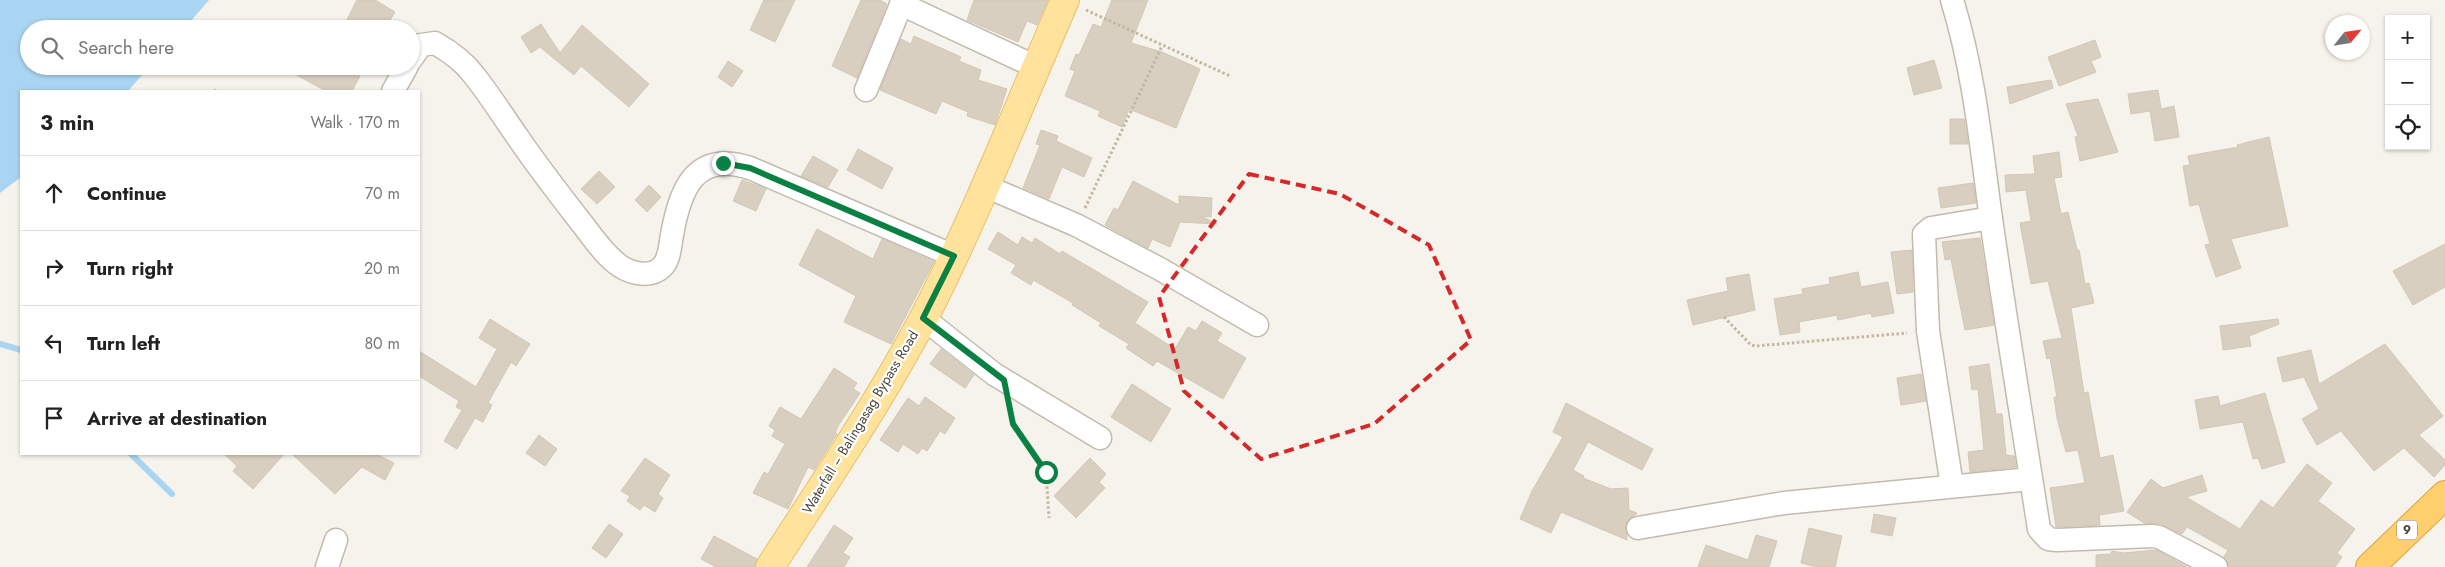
<!DOCTYPE html>
<html lang="en">
<head>
<meta charset="utf-8">
<style>
  :root { --surface:#fff; --page:#f2f2f2; --text:#222; --muted:#767676; --line:#e0e0e0 }
  body { margin:0; font-family:Jost,sans-serif; background:var(--page); color:var(--text) }
  .controls { position:absolute; right:15px; top:15px; display:grid; overflow:hidden; border-radius:0px; box-shadow:0 1px 4px #0004 }
  .controls button { width:45px; height:45px; display:grid; place-items:center; padding:0; border:0; border-bottom:1px solid var(--line); background:var(--surface); color:var(--text); font:25px sans-serif }
  .compass { position:absolute; left:2325px; top:15px; width:45px; height:45px; border-radius:50%; background:var(--surface); box-shadow:0 1px 4px #0004; rotate:60deg }
  .stop { position:absolute; width:15px; height:15px; margin:-11px; border:4px solid #0b8043; border-radius:50%; background:#fff }
  .stop.end { background:#0b8043; border-color:#fff; box-shadow:0 1px 5px #0008 }
  .list { margin:0; padding:0; list-style:none }
  h2 { display:flex; justify-content:space-between; align-items:center; height:65px; margin:0; padding:0 20px; font-size:21px }
  h2 small { font-size:16px; font-weight:400; color:var(--muted) }
  .list li { display:grid; grid-template-columns:32px 1fr auto; gap:15px; align-items:center; box-sizing:border-box; height:75px; padding:0 20px; border-top:1px solid var(--line) }
  .list b { display:block; font-size:19px; white-space:nowrap }
  .list em { font-size:16px; font-style:normal; color:var(--muted) }
  .icon { flex:none; width:28px; height:28px; fill:none; stroke:currentColor; stroke-width:2; stroke-linecap:round; stroke-linejoin:round }
  .map { position:relative; flex:none; width:2445px; height:567px; overflow:hidden }
  .search { position:absolute; background:var(--surface); box-shadow:0 1px 4px #0004; left:20px; top:20px; width:400px; height:55px; display:flex; align-items:center; gap:12px; box-sizing:border-box; padding:0 18px; border-radius:28px; color:var(--muted); font-size:19px }
  .panel { position:absolute; background:var(--surface); box-shadow:0 1px 4px #0004; left:20px; top:90px; width:400px; height:365px; border-radius:0px }
  .map>svg:first-child { display:block }
  .water { fill:#a9d4f2 }
  .lines { fill:none; stroke-linecap:round; stroke-linejoin:round }
  .stream { stroke:#a9d4f2; stroke-width:6 }
  .building { fill:#d8cfc1; stroke:#d3c7b4 }
  .minor-casing { stroke:#c2bbae; stroke-width:25 }
  .major-casing { stroke:#e6c16a; stroke-width:30 }
  .highway-casing { stroke:#e0a43c; stroke-width:30 }
  .path { stroke:#c4b79f; stroke-width:3; stroke-dasharray:2.5 2.5; stroke-linecap:butt }
  .minor { stroke:#fff; stroke-width:22 }
  .major { stroke:#ffe39c; stroke-width:28 }
  .highway { stroke:#ffcf6e; stroke-width:28 }
  .route { stroke:#0b8043; stroke-width:6 }
  .marked { fill:none; stroke:#d62828; stroke-width:4; stroke-dasharray:10 6; stroke-linejoin:round }
  .labels { text-anchor:middle; dominant-baseline:central; stroke-width:4.5; stroke-linejoin:round; paint-order:stroke }
  .shield { fill:#fff; stroke:#817c74; stroke-width:1 }
  .shield-label { font-size:12px; font-weight:bold; fill:#4b4439 }
  .street-label { font-size:14px; fill:#4b4439; stroke:#fff }
</style>
</head>
<body>
<div class="map">
<svg width="2445" height="567" viewBox="0 0 2445 567">
  <rect width="100%" height="100%" fill="#f6f3ec"/>
  <polygon class="water" points="0,0 209,0 184,29 29,29 29,66 150,66 128,91 21,91 21,177 0,193"/>
  <g class="lines">
    <g class="stream">
      <polyline points="0,344 21,350"/>
      <polyline points="131,454 172,494"/>
    </g>
  </g>
  <g class="building">
    <polygon points="357,0 375,0 395,12 387,25 376,19 372,29 342,29"/>
    <polygon points="764,0 795,0 775,42 750,30"/>
    <polygon points="861,0 880,0 887,4 857,78 832,66"/>
    <polygon points="974,0 1048,0 1037,25 1027,21 1018,42 967,20"/>
    <polygon points="1112,0 1148,0 1131,43 1162,52 1200,69 1176,128 1129,109 1122,127 1098,116 1100,111 1065,96 1075,71 1070,69 1076,54 1079,55 1093,24 1101,27"/>
    <polygon points="541,24 560,53 582,25 649,84 629,107 581,66 574,75 540,47 531,53 521,37"/>
    <polygon points="914,36 961,57 959,61 981,70 978,80 1007,89 995,125 967,116 968,112 942,101 936,114 880,90 901,39 911,44"/>
    <polygon points="2095,40 2101,57 2091,61 2096,72 2059,86 2048,57"/>
    <polygon points="1934,60 1942,88 1914,95 1907,68"/>
    <polygon points="728,61 743,71 732,87 718,77"/>
    <polygon points="280,66 341,66 360,76 352,91 326,91"/>
    <polygon points="2051,80 2053,88 2010,104 2007,87"/>
    <polygon points="2158,90 2161,109 2174,106 2179,137 2155,141 2150,111 2131,114 2128,94"/>
    <polygon points="2098,99 2118,152 2080,161 2075,137 2078,136 2066,104"/>
    <polygon points="1950,119 1964,119 1968,144 1950,144"/>
    <polygon points="1041,130 1058,136 1056,141 1092,158 1084,177 1062,167 1049,199 1023,188 1040,145 1036,144"/>
    <polygon points="2269,137 2288,226 2231,239 2241,268 2216,277 2205,245 2210,244 2199,204 2190,206 2183,166 2190,165 2188,156 2238,147 2237,145"/>
    <polygon points="858,149 893,168 882,189 847,170"/>
    <polygon points="2059,152 2062,177 2054,178 2061,214 2068,212 2077,250 2079,250 2085,284 2089,283 2094,303 2071,308 2084,393 2088,392 2100,458 2113,455 2124,511 2099,515 2100,525 2056,527 2050,488 2085,483 2078,450 2066,452 2057,418 2054,397 2057,397 2050,358 2047,359 2043,341 2062,338 2048,281 2031,284 2020,223 2031,221 2026,190 2006,192 2005,175 2035,174 2033,156"/>
    <polygon points="813,156 838,170 828,187 801,176"/>
    <polygon points="599,171 615,187 597,204 581,189"/>
    <polygon points="742,180 766,189 756,211 733,201"/>
    <polygon points="1133,181 1179,205 1179,196 1212,198 1211,217 1201,216 1217,224 1180,222 1170,247 1152,239 1148,248 1105,225 1114,208 1118,210"/>
    <polygon points="1973,183 1976,203 1941,208 1938,188"/>
    <polygon points="649,185 661,197 647,212 635,200"/>
    <polygon points="817,229 873,259 882,239 934,262 891,344 844,322 856,296 799,265"/>
    <polygon points="998,232 1018,245 1022,237 1032,243 1035,238 1060,254 1062,251 1148,302 1135,323 1175,349 1188,327 1196,331 1202,321 1222,333 1217,341 1246,358 1223,399 1157,361 1153,366 1126,348 1129,344 1099,326 1101,323 1072,305 1073,303 1033,280 1031,285 1011,273 1016,265 988,249"/>
    <polygon points="1980,238 1994,325 1965,330 1951,259 1945,260 1942,242"/>
    <polygon points="2445,244 2445,287 2413,305 2393,271"/>
    <polygon points="1912,250 1913,292 1897,294 1891,252"/>
    <polygon points="1858,272 1861,287 1888,282 1894,313 1872,317 1871,313 1838,320 1837,315 1799,322 1800,332 1780,335 1774,299 1803,294 1802,289 1830,284 1829,278"/>
    <polygon points="1749,274 1755,310 1693,325 1687,300 1728,291 1726,278"/>
    <polygon points="490,319 530,344 516,366 511,362 488,403 492,405 483,422 475,418 457,449 444,441 462,410 456,407 459,401 419,376 419,351 476,387 497,349 479,338"/>
    <polygon points="2278,319 2279,324 2249,336 2251,346 2223,350 2220,326"/>
    <polygon points="2385,344 2443,416 2419,435 2445,460 2445,465 2434,477 2404,448 2374,471 2341,431 2317,445 2302,419 2319,409 2304,377 2283,382 2277,358 2311,350 2319,384"/>
    <polygon points="941,349 974,375 965,388 930,364"/>
    <polygon points="1989,364 1996,414 2002,414 2006,455 2014,456 2016,467 1970,472 1968,452 1984,450 1978,389 1972,390 1969,367"/>
    <polygon points="834,368 857,383 853,389 860,393 838,426 835,433 837,434 814,470 808,467 788,509 753,493 764,472 768,474 785,444 772,436 775,430 769,426 780,407 801,419"/>
    <polygon points="1921,374 1926,401 1901,405 1897,378"/>
    <polygon points="1132,384 1171,409 1151,442 1111,417"/>
    <polygon points="2265,393 2285,462 2262,469 2258,458 2253,459 2243,422 2200,429 2195,400 2218,396 2220,406"/>
    <polygon points="925,397 955,418 945,434 940,431 927,451 922,448 918,454 903,444 898,452 880,440 908,398 919,406"/>
    <polygon points="1566,403 1653,449 1642,470 1588,442 1573,470 1584,476 1583,478 1611,489 1628,488 1629,510 1637,513 1626,524 1627,540 1561,512 1551,533 1520,519 1532,491 1563,437 1553,432"/>
    <polygon points="539,435 557,449 545,466 526,453"/>
    <polygon points="224,454 284,454 253,489 233,471 237,466"/>
    <polygon points="292,454 376,454 394,463 385,480 362,467 335,494"/>
    <polygon points="645,458 670,475 658,494 663,498 655,512 644,505 640,510 627,501 630,496 621,491"/>
    <polygon points="1090,458 1106,474 1099,482 1105,488 1076,518 1054,496"/>
    <polygon points="2307,464 2332,483 2318,501 2355,529 2337,553 2342,557 2335,567 2229,567 2224,557 2228,550 2187,527 2182,534 2161,524 2144,523 2127,512 2151,479 2163,488 2202,475 2207,491 2186,497 2240,529 2261,500 2273,508"/>
    <polygon points="1874,514 1896,518 1892,536 1871,532"/>
    <polygon points="609,524 623,534 606,558 592,548"/>
    <polygon points="834,525 853,538 843,553 850,557 844,567 807,567"/>
    <polygon points="1809,528 1842,536 1835,567 1817,567 1801,563"/>
    <polygon points="1756,535 1777,541 1769,567 1698,567 1706,545 1748,560"/>
    <polygon points="714,536 757,559 754,567 716,567 701,559"/>
    <polygon points="2156,550 2187,567 2096,567 2096,555 2111,554 2112,551 2123,553"/>
  </g>
  <g class="lines">
    <defs>
      <g id="minor">
        <path d="M1952,0c22,71 29,145 39,219 15,104 32,207 48,310l9,10 9,1 95,-4 7,1 57,30"/>
        <polyline points="901,4 1036,67"/>
        <path d="M411,59l10,-14 14,-2c14,8 29,19 38,31 17,21 31,44 46,65 19,28 40,55 61,82 12,15 24,34 40,45 12,8 31,12 42,1 8,-8 8,-22 10,-32 8,-46 23,-85 78,-67l204,88"/>
        <polyline points="866,90 903,0"/>
        <polyline points="393,91 407,66"/>
        <polyline points="985,186 1076,225 1160,269 1257,325"/>
        <polyline points="923,318 994,374 1100,438"/>
        <polyline points="1952,486 1928,331 1924,234 1931,228 1991,218"/>
        <polyline points="1638,528 1784,503 2031,479"/>
        <polyline points="327,567 336,540"/>
      </g>
      <path id="major" d="M770,567c56,-87 115,-173 162,-265 49,-99 89,-201 133,-302"/>
      <polyline id="highway" points="2370,567 2445,495"/>
    </defs>
    <use href="#minor" class="minor-casing"/>
    <use href="#major" class="major-casing"/>
    <use href="#highway" class="highway-casing"/>
    <g class="path">
      <polyline points="1086,10 1230,76"/>
      <polyline points="214,90 216,91"/>
      <polyline points="1085,208 1162,46"/>
      <polyline points="1724,317 1751,345 1756,346 1907,333"/>
      <polyline points="1010,407 1013,424 1046,472 1049,518"/>
    </g>
    <use href="#minor" class="minor"/>
    <use href="#major" class="major"/>
    <use href="#highway" class="highway"/>
  </g>
  <g class="lines">
    <polyline class="route" points="723,163 750,168 954,256 923,318 1004,380 1013,424 1046,472"/>
  </g>
  <path class="marked" d="M1249,174l91,20 89,51 42,95 -97,84 -113,35 -77,-68 -25,-94z"/>
  <g class="labels">
    <rect class="shield" x="2397" y="520.5" width="20" height="19" rx="4"/>
    <g class="shield-label">
      <text x="2407" y="530">9</text>
    </g>
    <g class="street-label">
      <text transform="translate(860 422) rotate(-59)">Waterfall ‒ Balingasag Bypass Road</text>
    </g>
  </g>
</svg>
<div class="controls">
<button>+</button>
<button>−</button>
<button><svg class="icon" aria-label="locate" viewBox="0 0 24 24"><circle cx="12" cy="12" r="6"/><path d="M12 2v4M12 18v4M2 12h4M18 12h4"/></svg></button>
</div>
<svg class="compass" viewBox="-18 -18 36 36"><path d="M0-13l5 13h-10z" fill="#e53935"/><path d="M0 13l5-13h-10z" fill="#767676"/></svg>
<div class="stop" style="left:1046px;top:472px"></div>
<div class="stop end" style="left:723px;top:163px"></div>
<div class="search"><svg class="icon" aria-label="search" viewBox="0 0 24 24"><circle cx="10" cy="10" r="6"/><path d="M15 15l6 6"/></svg>Search here</div>
<section class="panel">
<h2>3 min<small>Walk · 170 m</small></h2>
<ul class="list">
<li><svg class="icon" aria-label="ahead" viewBox="0 0 24 24"><path d="M12 20V5M6 11l6-6 6 6"/></svg><div><b>Continue</b></div><em>70 m</em></li>
<li><svg class="icon" aria-label="right" viewBox="0 0 24 24"><path d="M7 20v-9h11M14 6l5 5-5 5"/></svg><div><b>Turn right</b></div><em>20 m</em></li>
<li><svg class="icon" aria-label="left" viewBox="0 0 24 24"><path d="M17 20v-9H6M10 6l-5 5 5 5"/></svg><div><b>Turn left</b></div><em>80 m</em></li>
<li><svg class="icon" aria-label="arrive" viewBox="0 0 24 24"><path d="M6 21V4h12l-3 4 3 4H6"/></svg><div><b>Arrive at destination</b></div></li>
</ul>
</section>
</div>
</body>
</html>
